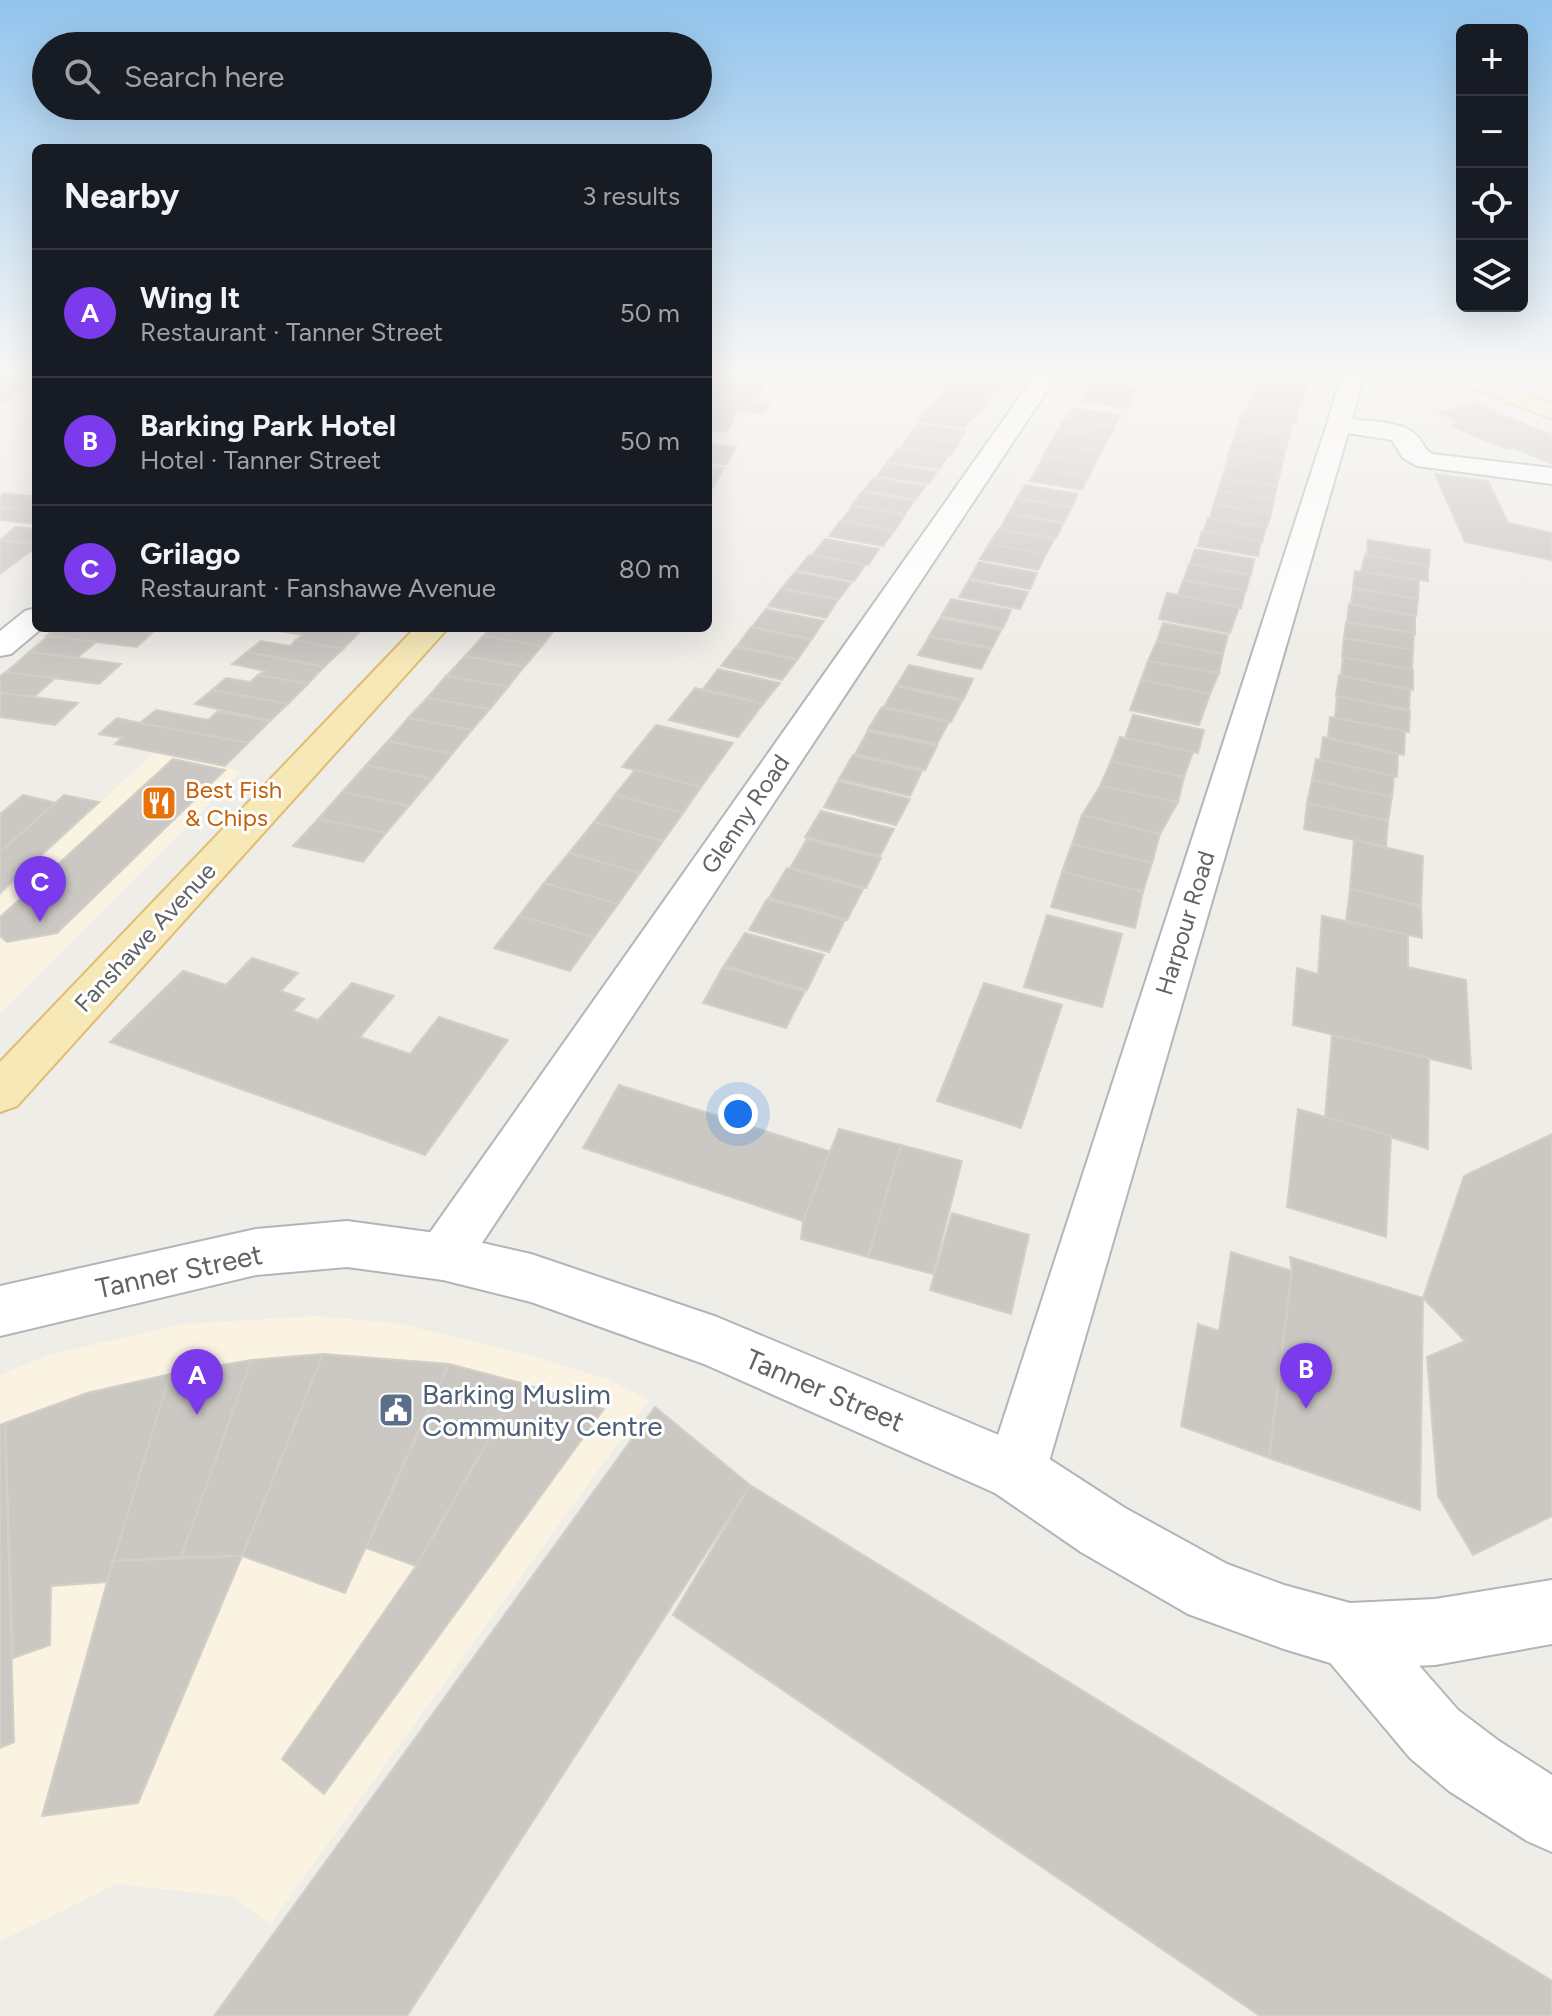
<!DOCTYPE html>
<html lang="en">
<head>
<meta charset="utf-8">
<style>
  :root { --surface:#171b24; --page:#242831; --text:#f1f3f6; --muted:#9ea1a6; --line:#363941; --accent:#7c3aed }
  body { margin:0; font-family:Figtree,sans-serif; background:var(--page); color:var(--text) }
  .controls { position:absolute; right:24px; top:24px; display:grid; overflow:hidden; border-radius:12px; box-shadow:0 8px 32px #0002 }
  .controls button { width:72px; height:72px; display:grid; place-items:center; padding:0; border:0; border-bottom:2px solid var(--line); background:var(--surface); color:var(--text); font:40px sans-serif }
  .you { position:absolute; left:738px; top:1114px; width:28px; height:28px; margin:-20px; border:6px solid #fff; border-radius:50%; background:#1a73e8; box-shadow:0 0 0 12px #1a73e833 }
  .badge { display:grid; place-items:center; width:52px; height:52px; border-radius:50%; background:var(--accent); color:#fff; font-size:26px; font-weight:700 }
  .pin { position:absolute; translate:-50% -66px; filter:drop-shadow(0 2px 4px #0008) }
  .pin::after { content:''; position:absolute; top:42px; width:28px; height:24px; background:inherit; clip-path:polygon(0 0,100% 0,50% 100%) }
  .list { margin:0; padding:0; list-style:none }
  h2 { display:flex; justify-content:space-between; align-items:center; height:104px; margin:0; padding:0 32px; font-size:34px }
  h2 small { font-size:26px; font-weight:400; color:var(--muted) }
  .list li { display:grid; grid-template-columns:52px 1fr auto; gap:24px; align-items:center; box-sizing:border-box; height:128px; padding:0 32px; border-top:2px solid var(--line) }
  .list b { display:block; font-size:30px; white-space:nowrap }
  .list p { margin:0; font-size:26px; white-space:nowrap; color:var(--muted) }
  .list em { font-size:26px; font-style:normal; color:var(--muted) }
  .icon { flex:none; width:44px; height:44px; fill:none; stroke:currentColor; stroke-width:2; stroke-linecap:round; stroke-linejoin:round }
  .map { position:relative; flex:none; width:1552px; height:2016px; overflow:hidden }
  .search { position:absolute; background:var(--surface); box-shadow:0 8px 32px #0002; left:32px; top:32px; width:680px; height:88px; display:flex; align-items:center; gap:20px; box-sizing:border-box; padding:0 28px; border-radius:44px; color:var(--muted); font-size:30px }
  .panel { position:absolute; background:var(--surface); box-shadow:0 8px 32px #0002; left:32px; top:144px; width:680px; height:488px; border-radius:12px }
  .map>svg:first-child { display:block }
  .commercial { fill:#faf3e2 }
  .building { fill:#cbc8c4; stroke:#d3cfc7; stroke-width:2 }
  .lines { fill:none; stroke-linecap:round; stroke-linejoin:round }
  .street-casing { stroke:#b3b5b8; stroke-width:4 }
  .secondary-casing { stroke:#b2b5b8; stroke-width:4 }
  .primary-casing { stroke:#e1bb6f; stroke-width:4 }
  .street { fill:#fff; fill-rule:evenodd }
  .secondary { fill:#fff; fill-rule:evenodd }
  .primary { fill:#f6e8b7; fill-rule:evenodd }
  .labels { text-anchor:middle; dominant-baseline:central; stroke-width:6; stroke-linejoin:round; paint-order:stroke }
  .food-label { font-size:24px; fill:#c56008; stroke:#fff; text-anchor:start }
  .street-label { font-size:24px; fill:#5f6366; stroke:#fff }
  .near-street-label { font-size:28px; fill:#5f6366; stroke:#fff }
  .near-service-label { font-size:28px; fill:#4e5e75; stroke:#fff; text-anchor:start }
</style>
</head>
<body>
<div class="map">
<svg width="1552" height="2016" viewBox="0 0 1552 2016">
  <rect width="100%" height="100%" fill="#efede8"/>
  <g class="commercial">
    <polygon points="153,753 242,771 0,1014 0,897"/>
    <polygon points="315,1316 396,1323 525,1354 608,1379 649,1400 270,1924 234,1897 117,1884 0,1941 0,1375 48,1355 183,1324"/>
  </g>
  <g class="building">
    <polygon points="708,371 734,371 728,379 708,377"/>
    <polygon points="962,371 971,371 1009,376 1001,385 956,378"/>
    <polygon points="1157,371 1183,374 1185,371 1208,371 1203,387 1090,372"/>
    <polygon points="1249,371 1269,371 1313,376 1297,414 1247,407 1259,384 1247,383"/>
    <polygon points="1514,371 1552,371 1552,377 1515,374"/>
    <polygon points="11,373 36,375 36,382 0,404 0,380"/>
    <polygon points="708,377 728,379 728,382 764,385 762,391 708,387"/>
    <polygon points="955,379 1000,385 993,395 947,388"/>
    <polygon points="1092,381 1137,387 1128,408 1082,402"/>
    <polygon points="708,387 762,391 756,400 708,396"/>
    <polygon points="944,390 990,396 983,407 936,400"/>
    <polygon points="708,398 770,403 764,413 736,412 708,409"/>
    <polygon points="936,400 983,407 975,417 928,410"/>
    <polygon points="1474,403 1552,435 1552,464 1512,447 1505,449 1451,426 1461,423 1438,413"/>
    <polygon points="1247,407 1297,414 1295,424 1243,417"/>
    <polygon points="1072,408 1121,415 1115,425 1066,418"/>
    <polygon points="708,409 736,412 732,422 708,420"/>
    <polygon points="926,410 973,417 965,428 917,421"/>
    <polygon points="1241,417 1292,424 1289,436 1237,428"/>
    <polygon points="1065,419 1114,427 1109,438 1059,430"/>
    <polygon points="708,420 732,422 727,431 708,430"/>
    <polygon points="918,424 965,431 958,443 909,435"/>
    <polygon points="1237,428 1289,436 1286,448 1234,440"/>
    <polygon points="1057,431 1107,439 1102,450 1051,442"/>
    <polygon points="909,436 958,444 950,456 901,448"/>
    <polygon points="1234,440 1286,448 1283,460 1229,452"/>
    <polygon points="1050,443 1101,451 1095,463 1044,455"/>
    <polygon points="708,444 736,447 726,465 708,463"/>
    <polygon points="898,449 947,457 939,469 888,461"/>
    <polygon points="1229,452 1283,460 1280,473 1226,465"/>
    <polygon points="1044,456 1095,464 1089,477 1037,468"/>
    <polygon points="887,463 937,472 929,484 877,476"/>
    <polygon points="1226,465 1280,473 1277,486 1222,478"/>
    <polygon points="708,466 724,468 712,489 708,489"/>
    <polygon points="1037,469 1088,477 1082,490 1029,481"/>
    <polygon points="1435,474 1488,481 1508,523 1552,533 1552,560 1465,542"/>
    <polygon points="873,478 925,486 916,499 864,490"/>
    <polygon points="1222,478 1277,486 1274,500 1218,491"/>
    <polygon points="1025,485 1078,494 1072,507 1017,498"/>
    <polygon points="1218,491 1274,500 1271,514 1214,504"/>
    <polygon points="862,492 914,501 905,514 852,505"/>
    <polygon points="4,493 36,497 36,511 0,507 0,497"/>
    <polygon points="1016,499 1071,508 1064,522 1009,513"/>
    <polygon points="1214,504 1271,514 1267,527 1210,518"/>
    <polygon points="852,506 905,515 895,530 842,520"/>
    <polygon points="0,507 36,511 36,524 0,520"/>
    <polygon points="1008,514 1063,524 1056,538 1000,529"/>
    <polygon points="1208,518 1266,527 1262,542 1204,531"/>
    <polygon points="840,521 894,531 883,546 829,536"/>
    <polygon points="15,527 36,529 36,544 0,540"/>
    <polygon points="998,530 1054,539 1046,554 989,544"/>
    <polygon points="1202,531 1261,541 1258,556 1198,546"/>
    <polygon points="825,539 879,549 868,565 813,554"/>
    <polygon points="0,540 36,544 36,547 0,574"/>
    <polygon points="1368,540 1430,550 1429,566 1367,555"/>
    <polygon points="989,544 1046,554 1038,570 980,559"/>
    <polygon points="1195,549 1254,559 1251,575 1190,564"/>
    <polygon points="809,555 865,565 854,581 797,570"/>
    <polygon points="1365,555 1428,566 1428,581 1361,572"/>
    <polygon points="979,562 1037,573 1030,589 970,578"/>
    <polygon points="1189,564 1250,575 1246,591 1184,580"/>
    <polygon points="1355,571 1419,580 1418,599 1353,588"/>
    <polygon points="795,572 851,583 839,599 782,588"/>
    <polygon points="969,580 1028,592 1020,609 959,597"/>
    <polygon points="1183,580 1245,591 1241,608 1178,595"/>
    <polygon points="1353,588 1418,599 1416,616 1351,604"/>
    <polygon points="781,589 838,600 826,618 768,606"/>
    <polygon points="1167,593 1239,607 1230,633 1159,619"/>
    <polygon points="951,599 1011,610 1003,628 941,616"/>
    <polygon points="1349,604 1415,616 1415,634 1347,622"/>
    <polygon points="766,609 824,621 812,639 752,627"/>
    <polygon points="940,618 1001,630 992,648 929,636"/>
    <polygon points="1346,622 1414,633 1413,650 1344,638"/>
    <polygon points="1163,623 1228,635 1223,654 1157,641"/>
    <polygon points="751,627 811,640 798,659 737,646"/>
    <polygon points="55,628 157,628 137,647 46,636"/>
    <polygon points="283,628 335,628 360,632 343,649 296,640 303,635 280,631"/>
    <polygon points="490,628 556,628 542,646 483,636"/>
    <polygon points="48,636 96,642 77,658 29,652"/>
    <polygon points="483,636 542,646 524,667 465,656"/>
    <polygon points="929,637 991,649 981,669 918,655"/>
    <polygon points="1344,638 1413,650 1412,670 1342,657"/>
    <polygon points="296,640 343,649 324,667 247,652 261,641 290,646"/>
    <polygon points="1157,641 1223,654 1219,673 1148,661"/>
    <polygon points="736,647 797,660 782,680 721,666"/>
    <polygon points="29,652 77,658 121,664 99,684 6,672"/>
    <polygon points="247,652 324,667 308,684 258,675 265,671 232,664"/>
    <polygon points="465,656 524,667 508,687 446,676"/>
    <polygon points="1343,657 1413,670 1413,690 1341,676"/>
    <polygon points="1148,661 1219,673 1210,694 1141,680"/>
    <polygon points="909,665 973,679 963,700 897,685"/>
    <polygon points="718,669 780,683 763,704 703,689"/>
    <polygon points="6,672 55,678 34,697 0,693 0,676"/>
    <polygon points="258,675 308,684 288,704 212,690 226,678 250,682"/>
    <polygon points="1339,675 1410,690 1409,710 1336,696"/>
    <polygon points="446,676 508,687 490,709 427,698"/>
    <polygon points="1141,680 1210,694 1199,725 1130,710"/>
    <polygon points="896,686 962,701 951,722 884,707"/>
    <polygon points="695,688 763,704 738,737 669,720"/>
    <polygon points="212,690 288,704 270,721 195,704"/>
    <polygon points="0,693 34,697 78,703 55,725 0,717"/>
    <polygon points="1337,696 1410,711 1409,732 1335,718"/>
    <polygon points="427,698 490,709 472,730 408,718"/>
    <polygon points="882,707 949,722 937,744 868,729"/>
    <polygon points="156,710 208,720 218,711 270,721 248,743 140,723"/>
    <polygon points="1133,715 1204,730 1198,753 1125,738"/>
    <polygon points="1330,717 1405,731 1404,755 1328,738"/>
    <polygon points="117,718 140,723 248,743 225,766 115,744 122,738 99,734"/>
    <polygon points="408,718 472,730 452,754 388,741"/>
    <polygon points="656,725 733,743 701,787 622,767"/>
    <polygon points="868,731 937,746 925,770 855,754"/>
    <polygon points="1120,737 1193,752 1184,777 1111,761"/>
    <polygon points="1323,737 1398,754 1397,777 1320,760"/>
    <polygon points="388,741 452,754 432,779 366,765"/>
    <polygon points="853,755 922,771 910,796 839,779"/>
    <polygon points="173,759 225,770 57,933 7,942 0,936 0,917"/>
    <polygon points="1316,759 1394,776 1392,797 1312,780"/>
    <polygon points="1111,761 1184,777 1178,802 1100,786"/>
    <polygon points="366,765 432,779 409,806 342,792"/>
    <polygon points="635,770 701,787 683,813 615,795"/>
    <polygon points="1312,780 1392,797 1388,821 1307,803"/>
    <polygon points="838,781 910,799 896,825 824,807"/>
    <polygon points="1100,786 1178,802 1160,834 1082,815"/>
    <polygon points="342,792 409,806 386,833 318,819"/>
    <polygon points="23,795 57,803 0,852 0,814"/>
    <polygon points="64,795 99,802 0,893 0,852"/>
    <polygon points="615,795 683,813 663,841 594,822"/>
    <polygon points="1307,803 1388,821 1386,847 1304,829"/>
    <polygon points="821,811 894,829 880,856 805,837"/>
    <polygon points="1082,815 1160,834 1152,863 1072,844"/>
    <polygon points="318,819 386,833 363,862 293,846"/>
    <polygon points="594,822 663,841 640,873 569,853"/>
    <polygon points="807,839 881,858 866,888 790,868"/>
    <polygon points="1354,840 1423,856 1421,906 1350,889"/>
    <polygon points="1072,844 1152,863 1143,892 1062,872"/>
    <polygon points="569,853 640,873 618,904 544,883"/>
    <polygon points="787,868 863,889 847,920 769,898"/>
    <polygon points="1062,872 1143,892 1135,928 1051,907"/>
    <polygon points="544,883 618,904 594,937 519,916"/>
    <polygon points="1350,889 1421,906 1422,938 1346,921"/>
    <polygon points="767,899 845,920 829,952 749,930"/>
    <polygon points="1047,915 1122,934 1102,1007 1024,987"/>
    <polygon points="519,916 594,937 570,971 494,948"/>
    <polygon points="1322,916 1408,935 1408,967 1466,980 1471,1069 1293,1025 1297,968 1318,974"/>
    <polygon points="745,933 824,955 807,990 724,966"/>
    <polygon points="252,958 298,973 281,991 304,999 293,1011 318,1020 352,983 394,996 360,1037 410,1054 439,1017 508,1040 425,1155 110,1042 183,971 226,985"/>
    <polygon points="723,967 805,991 786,1028 703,1003"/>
    <polygon points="984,983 1062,1005 1021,1128 937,1101"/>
    <polygon points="1332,1035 1429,1058 1428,1149 1325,1117"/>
    <polygon points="619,1085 832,1152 803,1221 583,1148"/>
    <polygon points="1298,1109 1391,1136 1386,1237 1287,1207"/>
    <polygon points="839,1129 901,1145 868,1257 801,1239 803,1221"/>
    <polygon points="1552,1134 1552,1516 1473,1555 1438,1496 1427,1357 1465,1341 1423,1298 1464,1176"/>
    <polygon points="901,1145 962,1161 933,1274 868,1257"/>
    <polygon points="952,1213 1029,1235 1011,1314 930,1290"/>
    <polygon points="1231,1252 1292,1271 1269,1458 1181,1426 1198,1324 1219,1331"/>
    <polygon points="1290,1257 1423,1298 1420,1510 1269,1458 1292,1271"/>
    <polygon points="323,1354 242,1556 181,1557 251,1360"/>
    <polygon points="323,1354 449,1364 345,1593 242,1556"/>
    <polygon points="251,1360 181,1557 113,1561 170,1374"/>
    <polygon points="449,1364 521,1383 416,1566 366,1548"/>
    <polygon points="170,1374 107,1582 51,1586 50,1645 13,1658 5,1423 87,1393"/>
    <polygon points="521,1383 604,1409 324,1794 282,1759 416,1566"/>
    <polygon points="655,1407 750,1485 407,2016 214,2016"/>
    <polygon points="5,1423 14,1742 0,1748 0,1425"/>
    <polygon points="750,1485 1552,1981 1552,2016 1260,2016 673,1615"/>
    <polygon points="242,1556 138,1803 42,1816 113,1561"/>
  </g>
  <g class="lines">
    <defs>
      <g id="street">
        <polygon points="1038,371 1060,371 462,1273 443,1280 424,1273 417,1257 424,1241"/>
        <path d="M1322,371l42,2 -12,46c18,3 51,2 64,16 8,7 6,13 16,19l120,14v16l-135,-18 -14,-8 -11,-18 -44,-7 -302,1039 -9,21 -21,9 -21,-9 -9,-21 341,-1048 13,-46 -15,-2z"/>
        <polygon points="36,608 36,628 42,628 11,654 0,656 0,631 25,611"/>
        <polygon points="1350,1603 1373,1613 1458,1710 1499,1741 1552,1775 1552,1852 1527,1841 1449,1791 1410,1758 1327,1659 1317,1636 1327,1613"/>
      </g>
      <polygon id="secondary" points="347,1221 443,1234 531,1254 717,1317 1037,1451 1125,1508 1227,1564 1284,1585 1350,1603 1435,1599 1552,1580 1552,1644 1435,1665 1350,1669 1284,1649 1188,1614 1081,1552 995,1493 704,1364 531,1302 443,1280 347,1267 256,1275 0,1336 0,1286 256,1229"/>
      <g id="primary">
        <polygon points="1438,371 1469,371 1552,404 1552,419 1441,376"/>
        <polygon points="415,628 448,628 17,1106 0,1112 0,1062"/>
      </g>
    </defs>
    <use href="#street" class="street-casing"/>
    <use href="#secondary" class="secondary-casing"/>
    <use href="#primary" class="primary-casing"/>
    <use href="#street" class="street"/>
    <use href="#secondary" class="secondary"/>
    <use href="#primary" class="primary"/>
  </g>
  <linearGradient id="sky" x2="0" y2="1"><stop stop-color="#92c4ed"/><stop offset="0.57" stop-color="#f8f7f5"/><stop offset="1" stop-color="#f8f7f5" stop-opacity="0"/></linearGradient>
  <rect width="1552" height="653" fill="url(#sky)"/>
  <defs>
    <symbol id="restaurant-square" viewBox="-11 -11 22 22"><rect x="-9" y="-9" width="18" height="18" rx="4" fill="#e8710a" stroke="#fff"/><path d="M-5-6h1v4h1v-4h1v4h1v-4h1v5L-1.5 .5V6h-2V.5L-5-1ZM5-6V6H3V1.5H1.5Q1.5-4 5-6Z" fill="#fff"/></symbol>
    <symbol id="civic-square" viewBox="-11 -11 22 22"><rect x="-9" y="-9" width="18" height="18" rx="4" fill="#5c6f8a" stroke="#fff"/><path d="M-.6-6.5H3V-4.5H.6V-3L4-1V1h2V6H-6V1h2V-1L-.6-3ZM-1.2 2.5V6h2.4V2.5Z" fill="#fff"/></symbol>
  </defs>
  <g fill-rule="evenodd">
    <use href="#restaurant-square" x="139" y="783" width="40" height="40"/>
    <use href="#civic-square" x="376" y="1390" width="40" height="40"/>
  </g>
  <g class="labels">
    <g class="food-label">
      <text x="185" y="789">Best Fish<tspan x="185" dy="28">&amp; Chips</tspan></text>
    </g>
    <g class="street-label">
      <text transform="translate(745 814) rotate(-56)">Glenny Road</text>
      <text transform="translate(1185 923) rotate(-73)">Harpour Road</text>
      <text transform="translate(145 937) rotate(-47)">Fanshawe Avenue</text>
    </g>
    <g class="near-street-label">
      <text transform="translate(179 1271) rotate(-12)">Tanner Street</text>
      <text transform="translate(825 1390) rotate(23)">Tanner Street</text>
    </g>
    <g class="near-service-label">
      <text x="422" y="1394">Barking Muslim<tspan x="422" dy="32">Community Centre</tspan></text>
    </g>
  </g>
</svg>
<div class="controls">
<button>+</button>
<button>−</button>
<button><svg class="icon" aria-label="locate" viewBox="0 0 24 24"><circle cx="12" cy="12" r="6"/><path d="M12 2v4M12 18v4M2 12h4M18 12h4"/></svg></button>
<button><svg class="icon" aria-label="layers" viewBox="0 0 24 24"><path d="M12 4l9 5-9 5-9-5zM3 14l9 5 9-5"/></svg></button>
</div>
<div class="you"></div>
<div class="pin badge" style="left:197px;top:1415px">A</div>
<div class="pin badge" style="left:1306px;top:1409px">B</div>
<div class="pin badge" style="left:40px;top:922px">C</div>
<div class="search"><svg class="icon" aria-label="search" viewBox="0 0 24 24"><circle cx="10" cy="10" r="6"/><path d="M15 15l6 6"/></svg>Search here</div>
<section class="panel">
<h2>Nearby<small>3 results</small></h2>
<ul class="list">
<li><span class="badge">A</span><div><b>Wing It</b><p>Restaurant · Tanner Street</p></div><em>50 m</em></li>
<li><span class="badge">B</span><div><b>Barking Park Hotel</b><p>Hotel · Tanner Street</p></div><em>50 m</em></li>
<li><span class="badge">C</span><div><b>Grilago</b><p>Restaurant · Fanshawe Avenue</p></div><em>80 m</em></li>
</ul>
</section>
</div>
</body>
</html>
